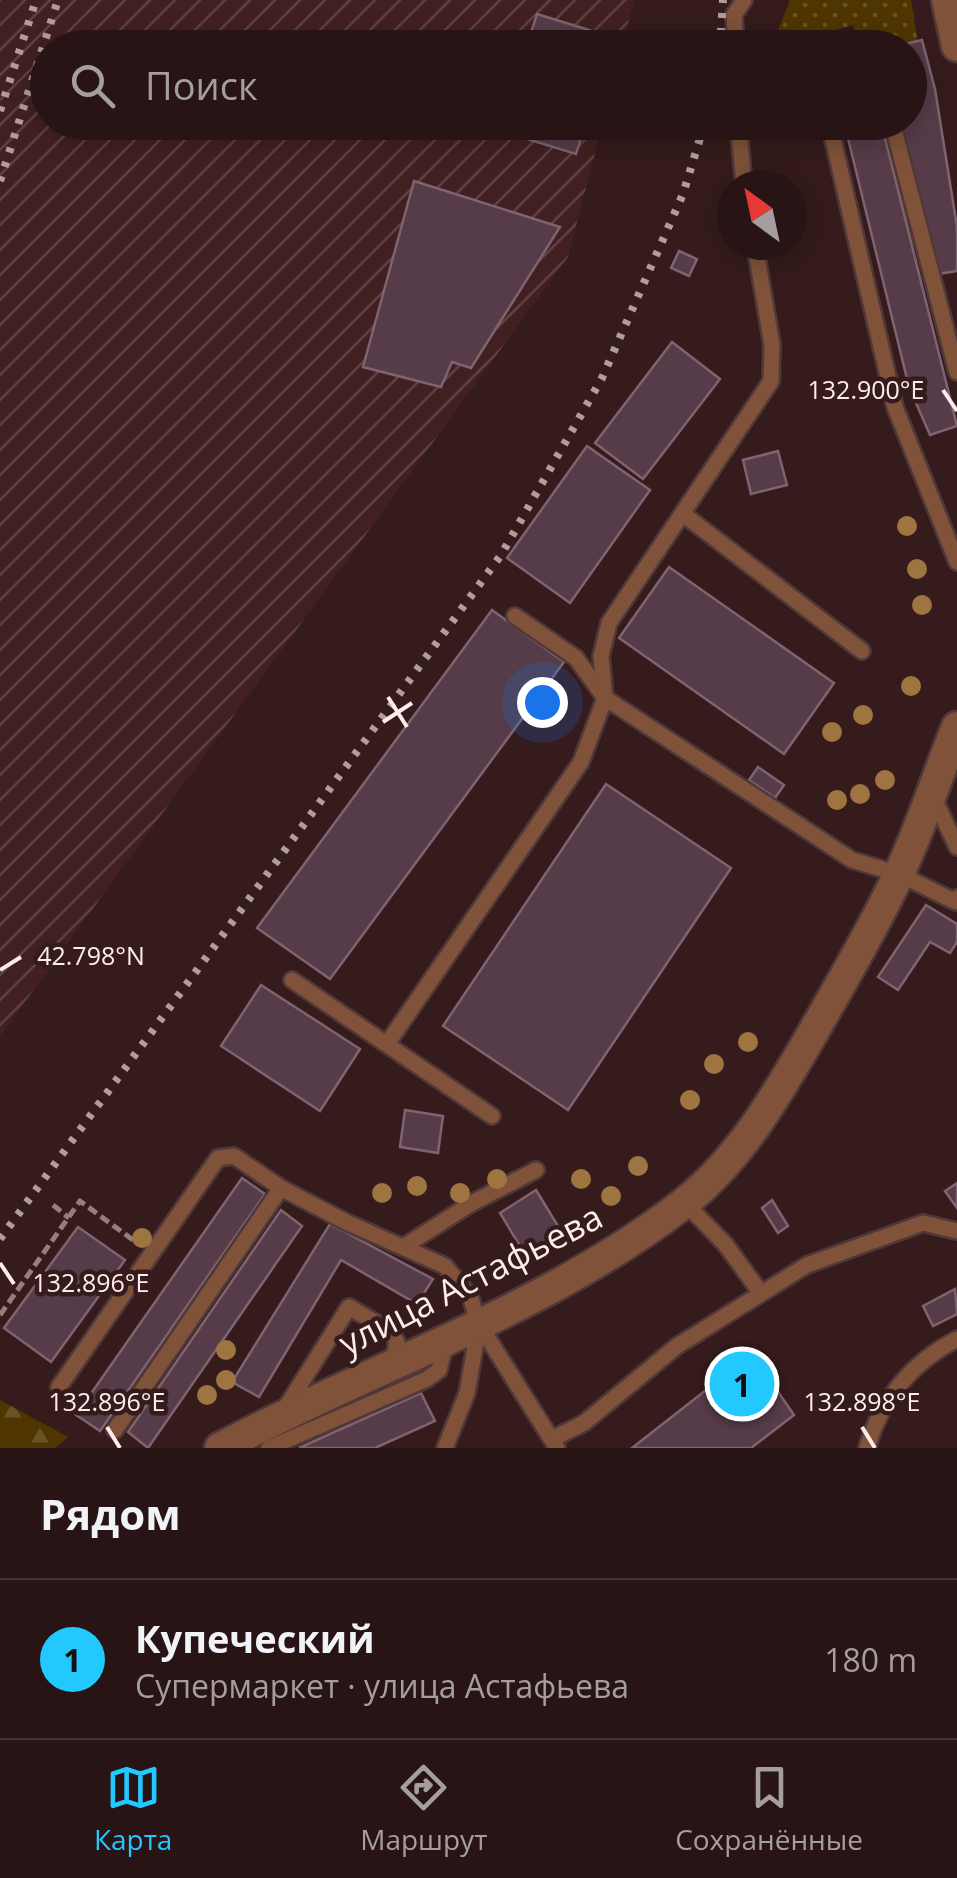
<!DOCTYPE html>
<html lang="ru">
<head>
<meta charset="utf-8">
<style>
  :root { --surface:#281414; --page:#301d1d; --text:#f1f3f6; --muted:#a59ea0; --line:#443334; --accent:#23c9fe }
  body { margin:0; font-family:"Open Sans",sans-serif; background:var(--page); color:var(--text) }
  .compass { position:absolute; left:717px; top:170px; width:90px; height:90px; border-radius:50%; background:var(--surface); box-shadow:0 5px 25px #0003; rotate:327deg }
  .you { position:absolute; left:542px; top:702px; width:35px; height:35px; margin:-25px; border:8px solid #fff; border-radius:50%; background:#1a73e8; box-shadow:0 0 0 15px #1a73e833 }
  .badge { display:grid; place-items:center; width:65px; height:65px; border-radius:50%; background:var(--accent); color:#111; font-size:32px; font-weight:700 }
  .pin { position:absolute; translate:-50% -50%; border:5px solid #fff; box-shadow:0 2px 10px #0006 }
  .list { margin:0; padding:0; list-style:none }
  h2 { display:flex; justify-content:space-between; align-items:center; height:130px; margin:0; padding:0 40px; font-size:42px }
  h2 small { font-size:32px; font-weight:400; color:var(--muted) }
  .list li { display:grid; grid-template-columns:65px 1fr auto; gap:30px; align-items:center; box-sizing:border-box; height:160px; padding:0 40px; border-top:2px solid var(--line) }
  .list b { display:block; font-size:38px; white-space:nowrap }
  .list p { margin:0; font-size:32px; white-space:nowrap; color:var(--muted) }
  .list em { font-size:32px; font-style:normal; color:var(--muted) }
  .icon { flex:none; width:55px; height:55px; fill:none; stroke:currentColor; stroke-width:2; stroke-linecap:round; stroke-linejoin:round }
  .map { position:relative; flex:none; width:957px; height:1448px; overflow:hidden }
  .search { position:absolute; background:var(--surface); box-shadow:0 5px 25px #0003; left:30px; right:30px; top:30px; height:110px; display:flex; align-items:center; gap:25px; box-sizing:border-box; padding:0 35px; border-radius:55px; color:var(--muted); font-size:38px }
  .sheet { height:290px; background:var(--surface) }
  nav { display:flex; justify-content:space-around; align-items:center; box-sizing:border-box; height:140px; border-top:2px solid var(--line); background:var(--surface); font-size:28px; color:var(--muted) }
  nav a { display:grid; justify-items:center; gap:5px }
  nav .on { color:var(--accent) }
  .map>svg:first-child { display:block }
  .industrial { fill:url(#industrial-furrows) }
  .grass { fill:url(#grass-dots) }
  .forest { fill:url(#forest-firs) }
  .building { fill:#563c48; stroke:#7f6370; stroke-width:2.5 }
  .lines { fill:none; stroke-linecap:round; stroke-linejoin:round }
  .lane-casing { stroke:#513838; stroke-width:20 }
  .street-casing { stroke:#513838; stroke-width:35 }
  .path { stroke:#947e7e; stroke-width:5; stroke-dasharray:10 5; stroke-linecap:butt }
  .lane { stroke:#7f5239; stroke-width:15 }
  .street { stroke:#7f5239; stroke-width:30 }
  .rail { stroke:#b29d9d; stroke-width:8; stroke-dasharray:5 10; stroke-linecap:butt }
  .tree { fill:#9e7540 }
  .ticks { fill:none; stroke:#feebeb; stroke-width:4 }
  .labels { text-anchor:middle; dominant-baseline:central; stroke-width:9; stroke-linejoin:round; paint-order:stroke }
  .street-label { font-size:35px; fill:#feebeb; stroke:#351b1b }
  .ticks-label { font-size:25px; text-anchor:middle; fill:#feebeb; stroke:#351b1b; stroke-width:9; stroke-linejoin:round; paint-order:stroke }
</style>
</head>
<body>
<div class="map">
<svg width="957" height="1448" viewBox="0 0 957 1448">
  <defs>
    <pattern id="industrial-furrows" width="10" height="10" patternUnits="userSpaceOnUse" patternTransform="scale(2.5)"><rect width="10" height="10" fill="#422021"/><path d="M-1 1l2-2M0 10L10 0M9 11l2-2" fill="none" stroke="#5e4141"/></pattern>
    <pattern id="grass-dots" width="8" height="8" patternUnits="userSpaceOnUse" patternTransform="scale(2.5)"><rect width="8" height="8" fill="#4f3500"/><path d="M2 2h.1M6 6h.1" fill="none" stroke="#695225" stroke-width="1.8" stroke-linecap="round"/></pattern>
    <pattern id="forest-firs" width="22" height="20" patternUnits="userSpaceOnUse" patternTransform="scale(2.5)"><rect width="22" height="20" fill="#4f3500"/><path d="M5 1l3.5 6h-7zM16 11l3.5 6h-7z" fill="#695225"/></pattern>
  </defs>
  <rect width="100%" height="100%" fill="#351b1b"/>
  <polygon class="industrial" points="0,0 634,0 622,47 48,48 48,122 603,123 568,257 0,1036"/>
  <polygon class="grass" points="790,0 911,0 951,249 910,244 879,123 910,122 910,48 860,47 853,25 771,48"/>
  <polygon class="forest" points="0,1400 68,1437 55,1448 0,1448"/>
  <g class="building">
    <polygon points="537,14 612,37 609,48 526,48"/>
    <polygon points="860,36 863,48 825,48 824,43"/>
    <polygon points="922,40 935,89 957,227 957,271 938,274 900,122 910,122 910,48 887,48"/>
    <polygon points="503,122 586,122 576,154 501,131"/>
    <polygon points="844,122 881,122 957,426 930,435 909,387"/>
    <polygon points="414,181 560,227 471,368 452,362 441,387 363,367"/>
    <polygon points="679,251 697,259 689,276 671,268"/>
    <polygon points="672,342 720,379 643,479 595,443"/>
    <polygon points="587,446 650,490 570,603 507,558"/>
    <polygon points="778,451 787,485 751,494 743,460"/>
    <polygon points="669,567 834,683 784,754 619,638"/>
    <polygon points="492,610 564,662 330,979 257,928"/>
    <polygon points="758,767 784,785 775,798 749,780"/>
    <polygon points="606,784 731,868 568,1110 443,1026"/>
    <polygon points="926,905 957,924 957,942 950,953 930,942 898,990 878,977"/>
    <polygon points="261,985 360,1049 320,1111 221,1046"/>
    <polygon points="405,1110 443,1116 438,1153 400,1147"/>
    <polygon points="242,1178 265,1194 100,1431 76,1415"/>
    <polygon points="957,1183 957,1208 945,1191"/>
    <polygon points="536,1190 561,1231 524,1253 500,1213"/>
    <polygon points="772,1200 788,1226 778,1233 762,1208"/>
    <polygon points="281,1210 302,1226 148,1448 128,1432"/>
    <polygon points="330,1224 433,1279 417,1304 341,1260 259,1397 232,1382"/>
    <polygon points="78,1227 125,1260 51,1362 4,1328"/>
    <polygon points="955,1289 957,1314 933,1326 923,1306"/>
    <polygon points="752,1354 794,1415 751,1448 632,1448"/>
    <polygon points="421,1393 435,1421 375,1448 299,1448"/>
  </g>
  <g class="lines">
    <defs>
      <g id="lane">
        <polyline points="870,40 872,48"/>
        <polyline points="736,48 734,15 744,0"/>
        <polyline points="738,122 744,185"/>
        <polyline points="829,122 895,407 957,562"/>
        <polyline points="892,122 957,372"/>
        <polyline points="683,514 862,651"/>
        <polyline points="515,616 576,658 605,698 852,860 899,874 956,902 957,898"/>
        <polyline points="933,796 957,847"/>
        <polyline points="292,980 492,1116"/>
        <polyline points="387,1044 581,762 605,698 601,656 609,623 771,381 772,345 755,245"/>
        <polyline points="685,1203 725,1244 761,1293"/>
        <polyline points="403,1247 472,1203 536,1170"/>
        <polyline points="59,1387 218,1158 234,1156 281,1188 348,1223 445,1266 470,1296 479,1324 557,1448"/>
        <polyline points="283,1412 349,1307 390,1331 397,1342 393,1362"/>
        <polyline points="115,1430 281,1188"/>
        <polyline points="552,1439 584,1423 677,1346 807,1265 923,1223 957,1231"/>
        <polyline points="269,1448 427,1379 439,1370 446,1342"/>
        <polyline points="445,1448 467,1393 479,1324"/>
        <path d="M867,1448c14,-49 46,-86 90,-109"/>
      </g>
      <g id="street">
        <polyline points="947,0 957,46"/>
        <path d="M220,1448c153,-82 324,-137 463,-244 57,-45 92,-106 128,-168 30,-53 61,-105 87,-160 23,-48 39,-100 59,-149"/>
      </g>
    </defs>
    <use href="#lane" class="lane-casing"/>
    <use href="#street" class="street-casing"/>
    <g class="path">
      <polyline points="53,1205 69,1218"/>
      <polyline points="0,1315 80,1201 137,1243"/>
    </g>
    <use href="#lane" class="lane"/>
    <use href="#street" class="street"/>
    <g class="rail">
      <polyline points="720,48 723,0"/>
      <polyline points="0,111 36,0"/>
      <polyline points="0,181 58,0"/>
      <polyline points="0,1239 501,555 602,378 683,194 705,122"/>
    </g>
  </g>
  <g class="tree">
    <circle cx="907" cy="526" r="10"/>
    <circle cx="917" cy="569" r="10"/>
    <circle cx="922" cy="605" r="10"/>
    <circle cx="911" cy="686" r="10"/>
    <circle cx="863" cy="715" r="10"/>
    <circle cx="832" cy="732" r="10"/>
    <circle cx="885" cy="780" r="10"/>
    <circle cx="860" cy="794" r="10"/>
    <circle cx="837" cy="800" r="10"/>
    <circle cx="748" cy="1042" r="10"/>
    <circle cx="714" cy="1064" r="10"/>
    <circle cx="690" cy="1100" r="10"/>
    <circle cx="638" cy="1166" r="10"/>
    <circle cx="497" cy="1179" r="10"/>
    <circle cx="581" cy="1179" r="10"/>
    <circle cx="417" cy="1186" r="10"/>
    <circle cx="382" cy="1193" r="10"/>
    <circle cx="460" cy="1193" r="10"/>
    <circle cx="611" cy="1196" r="10"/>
    <circle cx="142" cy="1238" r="10"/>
    <circle cx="226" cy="1350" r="10"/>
    <circle cx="226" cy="1380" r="10"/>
    <circle cx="207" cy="1395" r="10"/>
  </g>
  <path class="ticks" d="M943,390l14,21M388,697l19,30M383,722l29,-19M0,970l21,-13M0,1263l14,21M107,1427l13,21M862,1427l13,21"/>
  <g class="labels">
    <g class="street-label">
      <text transform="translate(470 1279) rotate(-27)">улица Астафьева</text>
    </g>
  </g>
  <g class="ticks-label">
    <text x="866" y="399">132.900°E</text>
    <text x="91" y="965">42.798°N</text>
    <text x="91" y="1292">132.896°E</text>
    <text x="107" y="1411">132.896°E</text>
    <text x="862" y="1411">132.898°E</text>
  </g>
</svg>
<svg class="compass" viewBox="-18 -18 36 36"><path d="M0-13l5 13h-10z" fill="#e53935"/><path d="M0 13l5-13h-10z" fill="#a59ea0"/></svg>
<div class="you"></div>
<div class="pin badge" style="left:742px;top:1384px">1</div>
<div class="search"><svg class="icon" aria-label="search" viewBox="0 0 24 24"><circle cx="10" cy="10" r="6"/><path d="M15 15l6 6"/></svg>Поиск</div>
</div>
<section class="sheet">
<h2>Рядом<small></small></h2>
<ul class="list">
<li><span class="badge">1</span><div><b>Купеческий</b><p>Супермаркет · улица Астафьева</p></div><em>180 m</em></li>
</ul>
</section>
<nav>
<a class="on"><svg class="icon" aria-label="map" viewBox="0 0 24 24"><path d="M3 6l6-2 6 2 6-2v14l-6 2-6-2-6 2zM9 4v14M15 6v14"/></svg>Карта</a>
<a><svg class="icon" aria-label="directions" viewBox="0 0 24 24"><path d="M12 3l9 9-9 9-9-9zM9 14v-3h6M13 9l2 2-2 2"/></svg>Маршрут</a>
<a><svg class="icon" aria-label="saved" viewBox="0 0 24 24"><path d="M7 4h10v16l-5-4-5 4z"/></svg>Сохранённые</a>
</nav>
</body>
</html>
